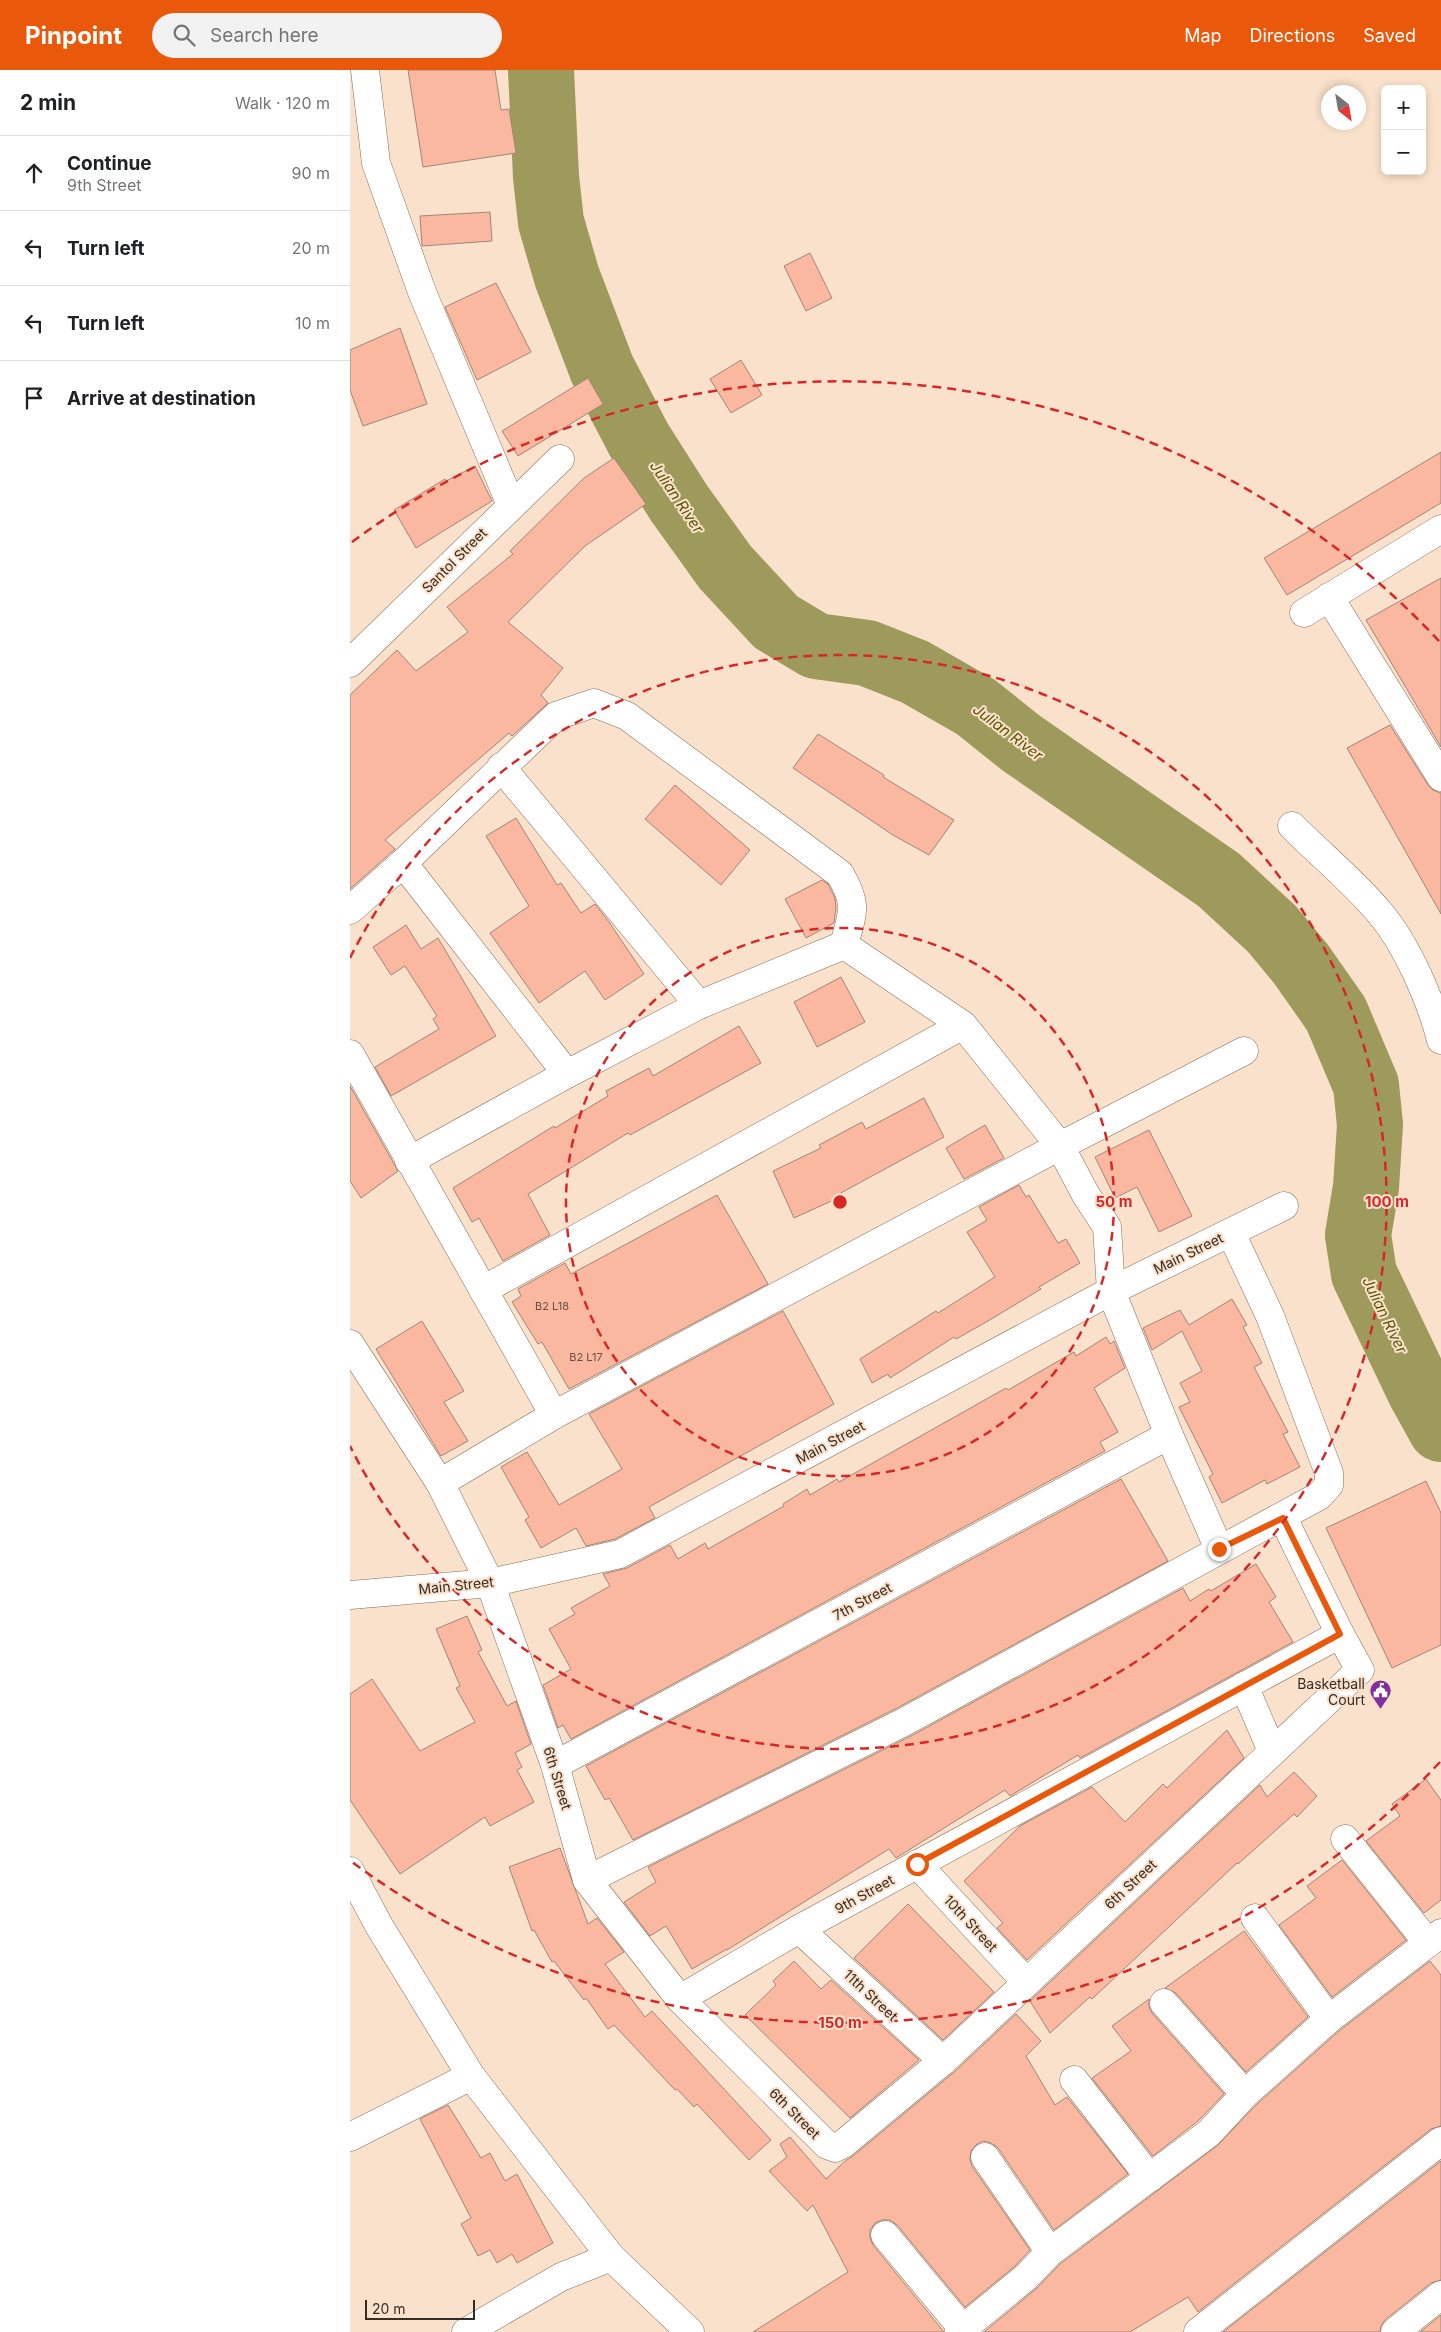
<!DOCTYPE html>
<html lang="en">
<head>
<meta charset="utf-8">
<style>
  :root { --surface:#fff; --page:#f2f2f2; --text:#202124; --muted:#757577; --line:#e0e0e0; --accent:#ea580c }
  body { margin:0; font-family:Inter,sans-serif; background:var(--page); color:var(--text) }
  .controls { position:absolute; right:15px; top:15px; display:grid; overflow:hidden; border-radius:8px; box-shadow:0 2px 8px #0003 }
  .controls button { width:45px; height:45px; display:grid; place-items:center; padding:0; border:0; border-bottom:1px solid var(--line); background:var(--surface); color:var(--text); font:25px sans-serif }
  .compass { position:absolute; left:971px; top:15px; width:45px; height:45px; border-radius:50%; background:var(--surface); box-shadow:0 2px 8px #0003; rotate:149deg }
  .scale { position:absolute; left:15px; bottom:12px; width:110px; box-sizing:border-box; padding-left:5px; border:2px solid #362c24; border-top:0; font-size:14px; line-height:18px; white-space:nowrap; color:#362c24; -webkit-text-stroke:4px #fae1cb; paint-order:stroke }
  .stop { position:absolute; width:15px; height:15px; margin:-11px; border:4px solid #ea580c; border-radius:50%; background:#fff }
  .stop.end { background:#ea580c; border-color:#fff; box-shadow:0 1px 5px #0008 }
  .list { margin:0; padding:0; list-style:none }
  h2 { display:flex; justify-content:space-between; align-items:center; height:65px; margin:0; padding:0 20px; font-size:21px }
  h2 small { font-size:16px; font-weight:400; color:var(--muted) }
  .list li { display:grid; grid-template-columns:32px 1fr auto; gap:15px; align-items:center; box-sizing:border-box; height:75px; padding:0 20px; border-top:1px solid var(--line) }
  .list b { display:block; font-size:19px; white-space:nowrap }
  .list p { margin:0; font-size:16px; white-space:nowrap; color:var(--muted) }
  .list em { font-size:16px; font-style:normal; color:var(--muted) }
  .icon { flex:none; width:28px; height:28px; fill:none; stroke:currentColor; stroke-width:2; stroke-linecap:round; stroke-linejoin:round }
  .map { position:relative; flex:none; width:1091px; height:2262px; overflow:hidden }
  header { display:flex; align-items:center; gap:30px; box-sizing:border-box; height:70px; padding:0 25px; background:var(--accent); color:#fff }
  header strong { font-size:24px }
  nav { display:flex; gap:28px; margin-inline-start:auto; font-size:18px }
  .search { width:350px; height:45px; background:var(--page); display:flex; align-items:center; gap:12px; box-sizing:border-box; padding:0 18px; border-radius:28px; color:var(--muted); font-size:19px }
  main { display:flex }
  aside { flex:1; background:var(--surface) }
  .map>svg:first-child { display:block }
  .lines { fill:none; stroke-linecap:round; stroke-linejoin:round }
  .river { stroke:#9e9a5b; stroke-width:66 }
  .building { fill:#f9b89f; stroke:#a38579 }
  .minor-casing { stroke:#856e5b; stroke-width:29 }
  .minor { stroke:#fff; stroke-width:28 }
  .route { stroke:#ea580c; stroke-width:6 }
  .ring { fill:none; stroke:#d62828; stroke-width:2.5; stroke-dasharray:9 6 }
  .labels { text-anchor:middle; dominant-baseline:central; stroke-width:4; stroke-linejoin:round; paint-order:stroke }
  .number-label { font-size:11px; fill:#674f43 }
  .street-label { font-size:14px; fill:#362c24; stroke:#fae1cb }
  .poi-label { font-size:14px; fill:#362c24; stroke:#fae1cb; text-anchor:end }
  .water-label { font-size:15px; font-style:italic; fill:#5a5403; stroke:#fae1cb }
  .centre { fill:#d62828; stroke:#fae1cb; stroke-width:2.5 }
  .ring-label { font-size:15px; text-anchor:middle; font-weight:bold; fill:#d62828; stroke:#fae1cb; stroke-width:4; stroke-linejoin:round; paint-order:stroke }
</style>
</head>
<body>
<header>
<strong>Pinpoint</strong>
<div class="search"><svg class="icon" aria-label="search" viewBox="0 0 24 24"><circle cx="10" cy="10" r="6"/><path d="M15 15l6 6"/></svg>Search here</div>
<nav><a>Map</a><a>Directions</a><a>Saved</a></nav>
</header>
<main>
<aside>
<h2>2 min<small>Walk · 120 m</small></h2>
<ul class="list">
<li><svg class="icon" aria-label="ahead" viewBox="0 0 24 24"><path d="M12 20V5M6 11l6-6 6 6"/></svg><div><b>Continue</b><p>9th Street</p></div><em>90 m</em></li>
<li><svg class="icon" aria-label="left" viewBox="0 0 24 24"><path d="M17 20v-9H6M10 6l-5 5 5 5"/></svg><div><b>Turn left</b></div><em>20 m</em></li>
<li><svg class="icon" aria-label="left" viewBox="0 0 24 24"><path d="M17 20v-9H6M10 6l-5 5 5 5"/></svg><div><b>Turn left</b></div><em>10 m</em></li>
<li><svg class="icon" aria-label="arrive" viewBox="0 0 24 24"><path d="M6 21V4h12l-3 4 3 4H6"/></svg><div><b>Arrive at destination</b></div></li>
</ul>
</aside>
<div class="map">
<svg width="1091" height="2262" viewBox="0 0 1091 2262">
  <rect width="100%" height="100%" fill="#fae1cb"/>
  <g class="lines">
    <polyline class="river" points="191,0 196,107 201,152 217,207 252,299 289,370 329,433 375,497 426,552 466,576 517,583 565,602 626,637 671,673 869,810 922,859 951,894 986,944 1016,1015 1020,1055 1016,1117 1008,1165 1014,1204 1070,1321 1091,1359"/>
  </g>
  <g class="building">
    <polygon points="58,0 145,0 151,40 159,39 166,83 73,97"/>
    <polygon points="140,142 142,171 72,176 70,146"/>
    <polygon points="460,183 482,228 456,241 434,196"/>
    <polygon points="146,213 181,282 127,310 95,237"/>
    <polygon points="50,258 77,334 13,356 0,320 0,280"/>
    <polygon points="391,290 412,325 381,343 360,309"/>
    <polygon points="238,308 253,334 168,386 152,361"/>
    <polygon points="1091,382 1091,433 937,525 914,488"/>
    <polygon points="264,388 296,434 235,476 158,552 213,598 191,625 198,633 162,666 159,663 35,770 45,779 0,819 0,625 47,580 66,601 118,562 97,537 163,484 160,481 234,408"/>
    <polygon points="125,396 142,431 66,478 44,440 95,409 96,411"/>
    <polygon points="1091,508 1091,677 1016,550"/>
    <polygon points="1040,655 1078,715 1083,720 1091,723 1091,844 997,678"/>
    <polygon points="468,664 534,705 533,707 604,750 579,785 543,765 443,698"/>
    <polygon points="325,715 400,780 371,815 295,749"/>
    <polygon points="166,748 207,815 211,813 231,843 245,834 259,852 294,904 255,930 235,901 189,933 140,863 179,836 136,766"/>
    <polygon points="472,810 478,814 485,828 486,838 484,853 456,868 435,829"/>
    <polygon points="56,855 71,879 88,868 146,966 41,1026 25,997 89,959 83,949 87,946 55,896 41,905 23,877"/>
    <polygon points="491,907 515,952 467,977 444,932"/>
    <polygon points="389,956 411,993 280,1065 278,1063 178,1124 200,1165 153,1191 129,1148 122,1152 103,1118 204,1056 205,1058 258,1026 256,1021 299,998 303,1006"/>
    <polygon points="0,1016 48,1101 11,1128 0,1111"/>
    <polygon points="574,1028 594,1067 487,1125 488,1128 444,1148 423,1101 471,1078 469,1075 512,1052 516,1059"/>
    <polygon points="635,1055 654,1088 614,1109 596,1078"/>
    <polygon points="799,1060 842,1146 809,1162 787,1117 765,1128 745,1087"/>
    <polygon points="669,1115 676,1127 679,1125 708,1173 716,1169 730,1193 689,1217 691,1219 638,1251 606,1269 604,1267 540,1308 538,1304 522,1313 510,1289 586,1241 588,1243 645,1207 617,1162 637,1150 629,1137"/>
    <polygon points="367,1125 418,1214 219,1319 192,1272 188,1274 162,1232 171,1226 168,1219 215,1193 221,1204"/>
    <polygon points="882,1229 897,1255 893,1257 912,1293 904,1297 938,1362 933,1364 950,1397 917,1414 915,1410 872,1433 859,1407 863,1404 829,1337 840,1332 830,1313 852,1301 832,1261 802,1280 793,1258 830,1240 839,1255"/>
    <polygon points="433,1241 484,1334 299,1437 305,1448 265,1469 236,1476 226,1458 191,1478 175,1450 179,1447 151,1397 177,1382 209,1435 272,1399 239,1344"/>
    <polygon points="72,1251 114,1321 94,1332 118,1371 91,1386 26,1279"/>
    <polygon points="756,1267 760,1274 764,1271 775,1298 744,1318 768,1362 750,1372 755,1381 221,1669 213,1655 208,1658 193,1615 221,1599 199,1559 225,1544 221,1538 260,1516 253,1504 277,1498 320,1475 328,1489 355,1473 358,1479 434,1436 433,1434 457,1419 460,1425 487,1409 489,1412 656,1318 658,1320 724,1282 726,1286"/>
    <polygon points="771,1409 818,1491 547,1638 283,1770 259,1728 255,1730 236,1696"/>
    <polygon points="1076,1411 1091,1443 1091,1575 1042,1598 976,1458"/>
    <polygon points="906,1494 926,1527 919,1532 943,1572 730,1688 728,1685 660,1726 655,1720 546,1788 539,1779 377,1880 377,1879 342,1899 316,1856 300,1866 274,1832 306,1812 298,1797 561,1666 833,1518 840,1531 859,1519 861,1521"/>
    <polygon points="117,1546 132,1580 128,1582 157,1636 166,1631 181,1674 165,1683 172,1697 167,1700 184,1732 140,1756 135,1747 50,1804 0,1730 0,1624 22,1609 70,1681 125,1652 106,1618 110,1616 86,1559"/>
    <polygon points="877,1660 894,1688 677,1890 647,1858 653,1853 614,1811 670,1756 742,1717 775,1752 813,1714 817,1718"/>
    <polygon points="944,1702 967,1726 947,1747 944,1744 888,1794 887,1793 742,1929 740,1927 700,1963 680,1931 910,1715 917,1727"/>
    <polygon points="1076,1709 1091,1730 1091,1830 1074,1843 1016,1771 1050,1746 1042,1734"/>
    <polygon points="210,1778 238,1854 247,1848 274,1882 255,1894 295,1947 302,1941 421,2070 399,2090 347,2034 344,2037 327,2019 325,2020 264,1955 258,1959 236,1928 234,1930 204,1891 202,1892 184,1860 182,1861 159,1797"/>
    <polygon points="992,1790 1056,1870 982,1927 929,1855 966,1828 957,1816"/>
    <polygon points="558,1834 644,1922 593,1970 504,1888"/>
    <polygon points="894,1861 958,1947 896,2002 826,1923 815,1918"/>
    <polygon points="444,1891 471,1919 481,1910 569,1990 500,2048 395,1945 426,1915 423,1911"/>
    <polygon points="1080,1891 1091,1905 1091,2056 1081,2059 848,2242 838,2227 780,2262 634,2262 686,2219 710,2194 868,2075 906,2035 989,1961"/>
    <polygon points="799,1929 799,1937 802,1943 874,2024 848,2051 803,2086 742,2008 781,1981 762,1956"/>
    <polygon points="666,1944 691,1971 676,1986 705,2035 717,2027 778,2104 704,2160 648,2078 641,2073 634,2071 627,2074 621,2081 620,2089 622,2096 680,2180 665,2196 615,2237 547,2155 540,2150 532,2150 525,2153 520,2160 520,2168 523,2175 594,2262 403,2262 498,2202 463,2135 457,2141 419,2101 437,2087 430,2074 440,2067 476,2109 495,2091 503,2086 603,2003"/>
    <polygon points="98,2035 131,2088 140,2083 155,2111 167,2104 203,2173 167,2193 162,2184 147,2193 140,2180 128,2186 111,2154 121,2148 70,2049"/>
    <polygon points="1091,2091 1091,2210 1081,2213 1035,2250 1031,2256 1030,2262 873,2262"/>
    <polygon points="1091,2245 1091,2262 1070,2262"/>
  </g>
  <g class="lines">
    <defs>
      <g id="minor">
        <polyline points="15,0 26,93 72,222 161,435"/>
        <polyline points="979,527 1091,707"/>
        <polyline points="954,543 1091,459"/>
        <polyline points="0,593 210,389"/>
        <polyline points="151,697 349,935"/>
        <path d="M942,756c29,29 62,56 88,87 27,32 51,87 61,127"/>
        <polyline points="53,793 217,1004"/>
        <path d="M0,840l53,-47 153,-147 38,-13 33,13 213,158c18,31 13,37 4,71"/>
        <polyline points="0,984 204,1345"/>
        <polyline points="59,1091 217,1004 349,935 494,875 613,955 710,1076 736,1125 757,1157 761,1221 819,1365 869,1479"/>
        <polyline points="133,1220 613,955"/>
        <polyline points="0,1274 90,1413 140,1513 205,1695 237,1810 330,1929 477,2075 485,2078 493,2074 593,1991 1010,1600 990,1564 933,1448"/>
        <polyline points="90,1413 204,1345 710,1076 894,981"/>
        <polyline points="0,1525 140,1513 270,1484 761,1221 934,1136"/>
        <polyline points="894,1616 922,1681"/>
        <polyline points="205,1695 819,1365"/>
        <polyline points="995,1769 1078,1873"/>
        <polyline points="567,1794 676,1912"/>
        <polyline points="0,1801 28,1854 121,2006 261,2187 340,2262"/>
        <polyline points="237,1810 554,1652 969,1426 979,1415 979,1403 920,1246 881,1163"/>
        <polyline points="905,1848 979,1949"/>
        <polyline points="449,1859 593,1991"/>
        <polyline points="330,1929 449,1859 990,1564"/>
        <polyline points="814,1933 895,2024"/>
        <polyline points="724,2010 800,2108"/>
        <polyline points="0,2067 121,2006"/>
        <polyline points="635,2087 700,2182"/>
        <polyline points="535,2165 613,2259"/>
        <polyline points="116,2262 211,2207 261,2187"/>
        <polyline points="609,2262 676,2207 700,2182 859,2063 895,2024 979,1949 1091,1863"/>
        <polyline points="848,2262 1091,2071"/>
        <polyline points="1045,2262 1091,2225"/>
      </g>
    </defs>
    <use href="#minor" class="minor-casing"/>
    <use href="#minor" class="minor"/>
  </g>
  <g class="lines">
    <polyline class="route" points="567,1794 990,1564 933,1448 869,1479"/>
  </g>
  <g class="ring">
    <circle cx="490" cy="1132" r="274"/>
    <path d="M0 888A547 547 0 1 1 0 1376"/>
    <path d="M1090 1692A821 821 0 0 1 2 1792M2 472A821 821 0 0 1 1090 572"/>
  </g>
  <defs>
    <symbol id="civic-pin" viewBox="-11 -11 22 30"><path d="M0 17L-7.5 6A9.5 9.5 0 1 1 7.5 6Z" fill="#832e9c" stroke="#fae1cb"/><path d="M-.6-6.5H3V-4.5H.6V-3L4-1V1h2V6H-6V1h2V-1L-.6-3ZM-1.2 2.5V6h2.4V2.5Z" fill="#fff"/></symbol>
  </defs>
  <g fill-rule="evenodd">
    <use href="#civic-pin" x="1018" y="1608" width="25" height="34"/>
  </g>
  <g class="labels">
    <g class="number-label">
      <text x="202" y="1236">B2 L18</text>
      <text x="236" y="1287">B2 L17</text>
    </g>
    <g class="street-label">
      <text transform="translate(104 490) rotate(-45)">Santol Street</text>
      <text transform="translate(838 1183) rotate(-26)">Main Street</text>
      <text transform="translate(480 1372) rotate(-28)">Main Street</text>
      <text transform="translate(106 1515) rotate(-6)">Main Street</text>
      <text transform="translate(512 1531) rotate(-28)">7th Street</text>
      <text transform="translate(208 1708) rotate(73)">6th Street</text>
      <text transform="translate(780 1814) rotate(-43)">6th Street</text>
      <text transform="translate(514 1824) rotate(-29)">9th Street</text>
      <text transform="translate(621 1853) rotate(47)">10th Street</text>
      <text transform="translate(521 1925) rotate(43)">11th Street</text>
      <text transform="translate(445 2043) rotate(45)">6th Street</text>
    </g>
    <g class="poi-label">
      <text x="1015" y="1613">Basketball<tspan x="1015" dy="16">Court</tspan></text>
    </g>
    <g class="water-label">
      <text transform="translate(327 427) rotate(56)">Julian River</text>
      <text transform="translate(658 662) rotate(37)">Julian River</text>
      <text transform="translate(1035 1245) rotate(64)">Julian River</text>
    </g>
  </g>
  <circle cx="490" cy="1132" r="8" class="centre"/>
  <g class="ring-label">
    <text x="764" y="1137">50 m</text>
    <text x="1037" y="1137">100 m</text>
    <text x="490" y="1958">150 m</text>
  </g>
</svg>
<div class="controls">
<button>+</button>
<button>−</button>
</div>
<svg class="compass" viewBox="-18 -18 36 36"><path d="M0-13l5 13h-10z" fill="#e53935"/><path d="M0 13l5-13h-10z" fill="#757577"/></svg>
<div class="scale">20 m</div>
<div class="stop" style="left:567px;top:1794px"></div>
<div class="stop end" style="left:869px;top:1479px"></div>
</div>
</main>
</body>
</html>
